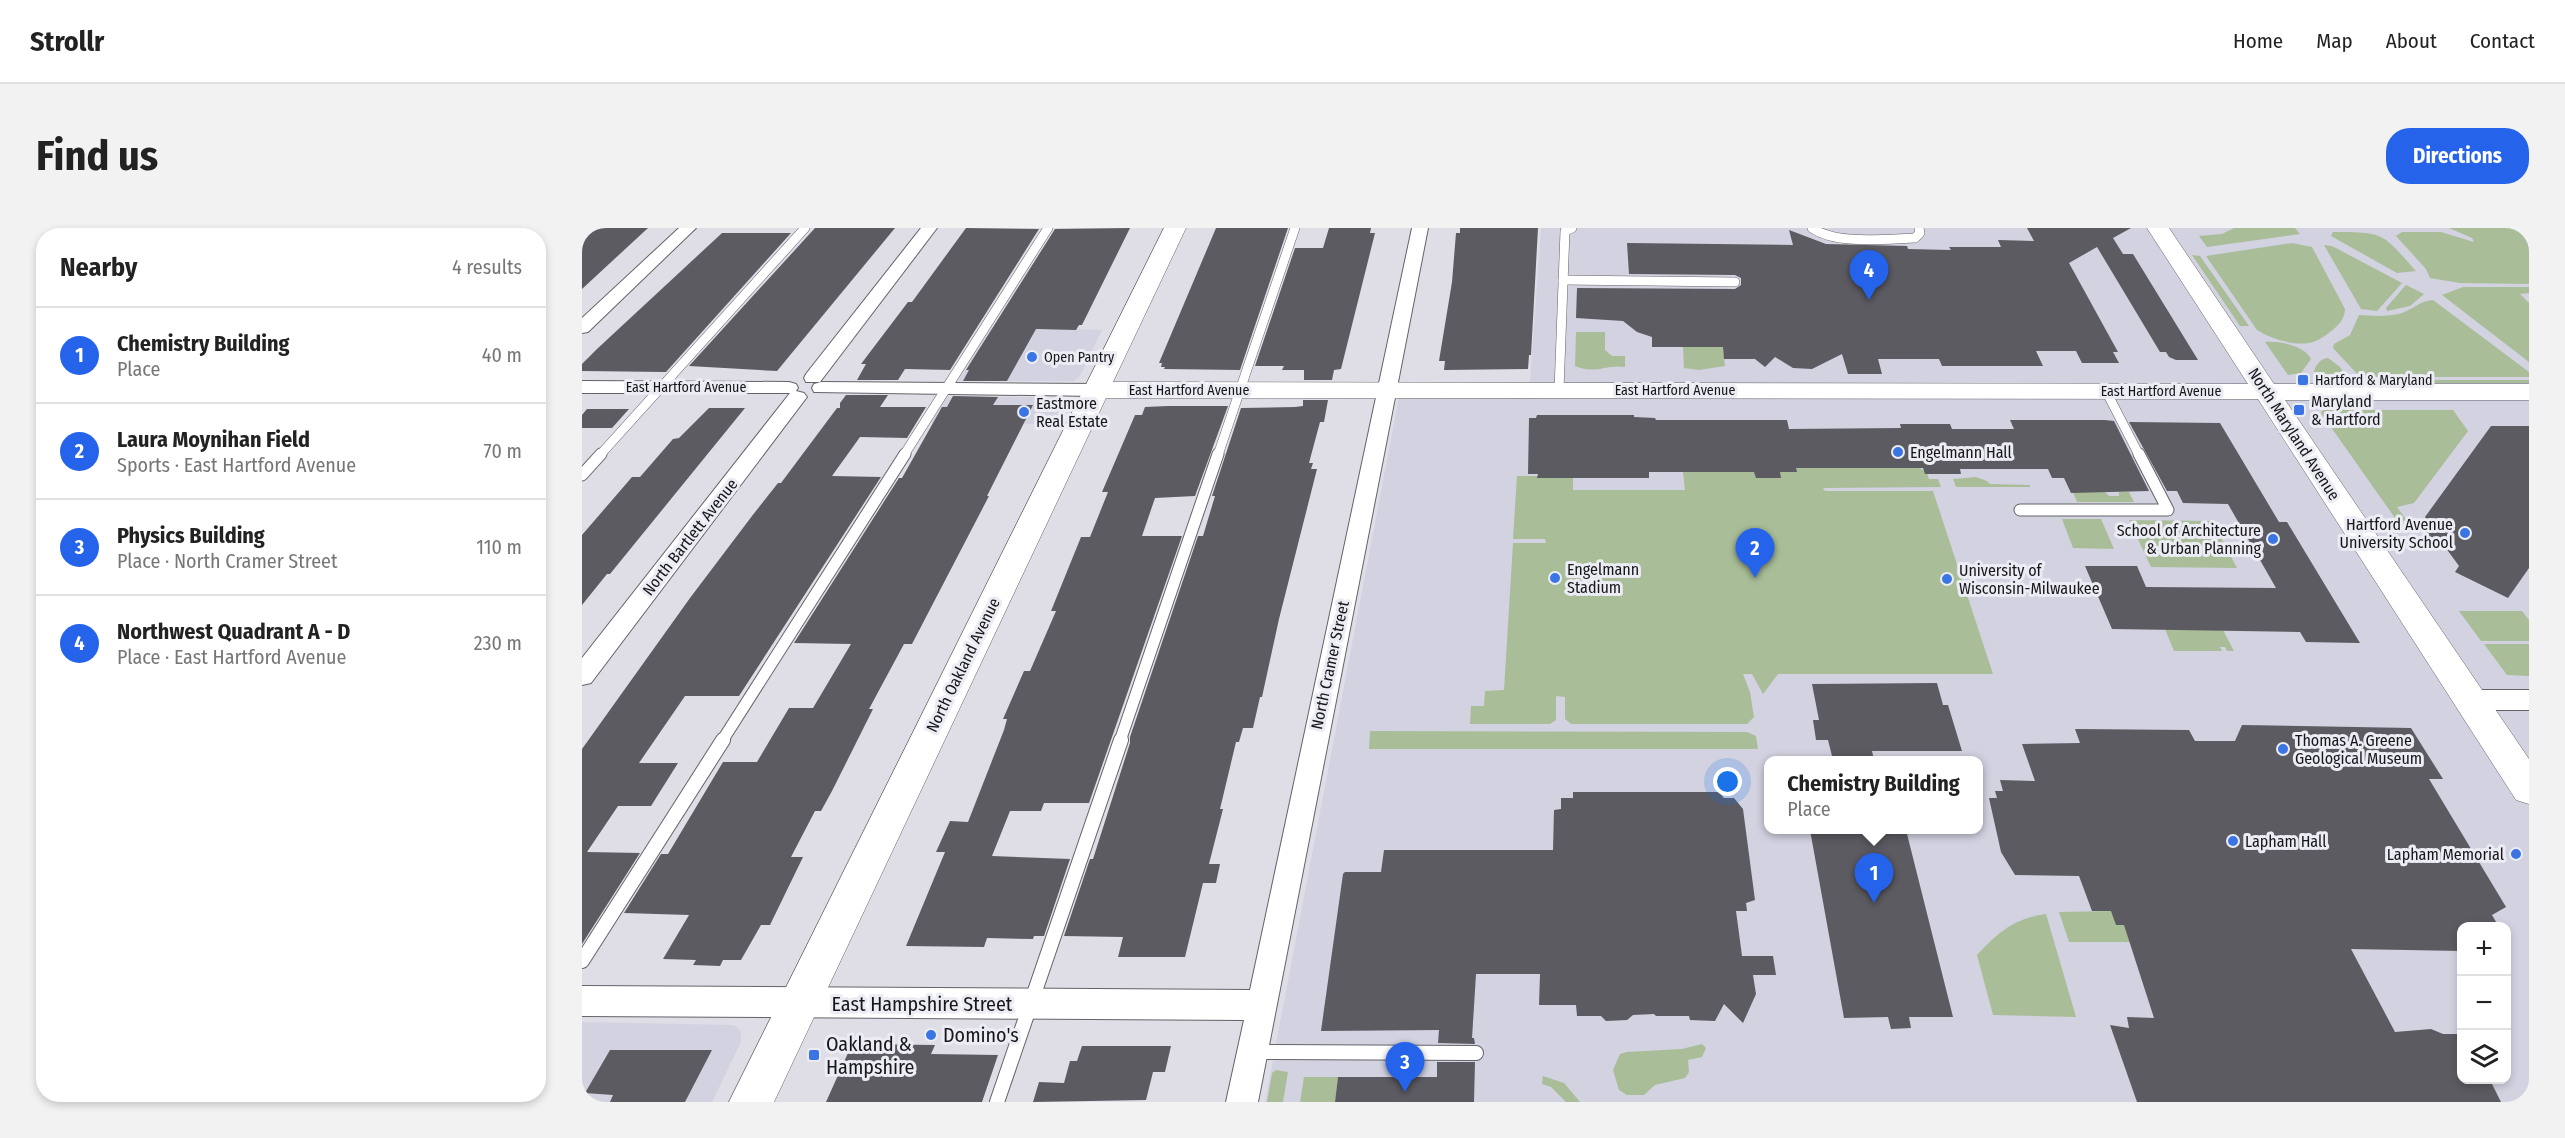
<!DOCTYPE html>
<html lang="en">
<head>
<meta charset="utf-8">
<style>
  :root { --surface:#fff; --page:#f2f2f2; --text:#222; --muted:#767676; --line:#e0e0e0; --accent:#2563eb }
  body { margin:0; font-family:"Fira Sans Condensed",sans-serif; background:var(--page); color:var(--text) }
  .controls { position:absolute; right:18px; bottom:18px; display:grid; overflow:hidden; border-radius:12px; box-shadow:0 3px 9px #0003 }
  .controls button { width:54px; height:54px; display:grid; place-items:center; padding:0; border:0; border-bottom:2px solid var(--line); background:var(--surface); color:var(--text); font:30px sans-serif }
  .you { position:absolute; left:1146px; top:554px; width:21px; height:21px; margin:-15px; border:4px solid #fff; border-radius:50%; background:#1a73e8; box-shadow:0 0 0 9px #1a73e833 }
  .badge { display:grid; place-items:center; width:39px; height:39px; border-radius:50%; background:var(--accent); color:#fff; font-size:20px; font-weight:700 }
  .pin { position:absolute; translate:-50% -50px; filter:drop-shadow(0 2px 3px #0008) }
  .pin::after { content:''; position:absolute; top:32px; width:21px; height:18px; background:inherit; clip-path:polygon(0 0,100% 0,50% 100%) }
  .popup { position:absolute; left:1182px; top:528px; width:219px; height:78px; box-sizing:border-box; display:grid; place-content:center; border-radius:12px; background:var(--surface); filter:drop-shadow(0 2px 4px #0005); font-size:20px; white-space:nowrap; color:var(--muted) }
  .popup b { font-size:22px; color:var(--text) }
  .popup::after { content:''; position:absolute; left:50%; top:100%; margin-left:-12px; border:12px solid transparent; border-top-color:var(--surface) }
  .list { margin:0; padding:0; list-style:none }
  h2 { display:flex; justify-content:space-between; align-items:center; height:78px; margin:0; padding:0 24px; font-size:26px }
  h2 small { font-size:20px; font-weight:400; color:var(--muted) }
  .list li { display:grid; grid-template-columns:39px 1fr auto; gap:18px; align-items:center; box-sizing:border-box; height:96px; padding:0 24px; border-top:2px solid var(--line) }
  .list b { display:block; font-size:22px; white-space:nowrap }
  .list p { margin:0; font-size:20px; white-space:nowrap; color:var(--muted) }
  .list em { font-size:20px; font-style:normal; color:var(--muted) }
  .icon { flex:none; width:33px; height:33px; fill:none; stroke:currentColor; stroke-width:2; stroke-linecap:round; stroke-linejoin:round }
  .map { position:relative; flex:none; width:1947px; height:874px; overflow:hidden; border-radius:24px }
  header { display:flex; align-items:center; gap:36px; box-sizing:border-box; height:84px; padding:0 30px; background:var(--surface); border-bottom:2px solid var(--line) }
  header strong { font-size:28px }
  nav { display:flex; gap:33px; margin-inline-start:auto; font-size:21px }
  .intro { display:flex; align-items:center; justify-content:space-between; box-sizing:border-box; height:144px; padding:0 36px }
  h1 { margin:0; font-size:42px }
  .button { padding:15px 27px; border-radius:24px; background:var(--accent); color:#fff; font-size:21px; font-weight:700 }
  main { display:flex; gap:36px; padding:0 36px }
  aside { flex:1; background:var(--surface); border-radius:24px; box-shadow:0 3px 9px #0003 }
  .map>svg:first-child { display:block }
  .built { fill:#d2d2e1; fill-rule:evenodd }
  .green { fill:#a9bd98 }
  .building { fill:#5b5b61 }
  .lines { fill:none; stroke-linecap:round; stroke-linejoin:round }
  .lane-far2-casing { stroke:#636369; stroke-width:10 }
  .lane-far1-casing { stroke:#636369; stroke-width:13 }
  .lane-casing { stroke:#636369; stroke-width:16 }
  .street-casing { stroke:#636369; stroke-width:2 }
  .secondary-casing { stroke:#636369; stroke-width:1 }
  .lane-far2 { stroke:#fff; stroke-width:9 }
  .lane-far1 { stroke:#fff; stroke-width:11 }
  .lane { stroke:#fff; stroke-width:14 }
  .street { fill:#fff; fill-rule:evenodd }
  .secondary { fill:#fff; fill-rule:evenodd }
  .poi-dot { fill:#3b75e4; stroke:#ececf4; stroke-width:2 }
  .labels { text-anchor:middle; dominant-baseline:central; stroke-width:6; stroke-linejoin:round; paint-order:stroke }
  .far-poi-label { font-size:14px; fill:#17171a; stroke:#ececf4; text-anchor:start }
  .far-street-label { font-size:14px; fill:#17171a; stroke:#ececf4 }
  .poi-label { font-size:16px; fill:#17171a; stroke:#ececf4; text-anchor:start }
  .street-label { font-size:16px; fill:#17171a; stroke:#ececf4 }
  .near-street-label { font-size:20px; fill:#17171a; stroke:#ececf4 }
  .near-poi-label { font-size:20px; fill:#17171a; stroke:#ececf4; text-anchor:start }
</style>
</head>
<body>
<header>
<strong>Strollr</strong>
<nav><a>Home</a><a>Map</a><a>About</a><a>Contact</a></nav>
</header>
<div class="intro"><h1>Find us</h1><a class="button">Directions</a></div>
<main>
<aside>
<h2>Nearby<small>4 results</small></h2>
<ul class="list">
<li><span class="badge">1</span><div><b>Chemistry Building</b><p>Place</p></div><em>40 m</em></li>
<li><span class="badge">2</span><div><b>Laura Moynihan Field</b><p>Sports · East Hartford Avenue</p></div><em>70 m</em></li>
<li><span class="badge">3</span><div><b>Physics Building</b><p>Place · North Cramer Street</p></div><em>110 m</em></li>
<li><span class="badge">4</span><div><b>Northwest Quadrant A - D</b><p>Place · East Hartford Avenue</p></div><em>230 m</em></li>
</ul>
</aside>
<div class="map">
<svg width="1947" height="874" viewBox="0 0 1947 874">
  <rect width="100%" height="100%" fill="#dfdee6"/>
  <g class="built">
    <path d="M959,0h988v874h-1264l134,-705h130zM1187,532h210v70h-210zM1880,698h44v154h-44z"/>
    <polygon points="408,102 481,101 520,102 498,148 492,153 376,153"/>
    <polygon points="365,169 482,169 485,171 474,196 349,195"/>
    <polygon points="0,794 149,797 154,798 159,804 159,814 130,874 0,874"/>
  </g>
  <g class="green">
    <polygon points="1652,0 1713,0 1718,6 1625,19 1617,8 1640,6"/>
    <polygon points="1867,0 1947,0 1947,56 1878,55 1848,50 1844,41 1814,8 1820,4 1859,4 1892,14 1890,10"/>
    <path d="M1751,4c52,0 49,1 83,39l-19,2 -66,-37z"/>
    <path d="M1710,15l20,4 33,62c0,10 -7,17 -15,23 -5,4 -11,8 -17,10 -16,5 -42,-3 -56,-12l-51,-74z"/>
    <polygon points="1742,17 1750,18 1820,55 1795,83 1779,81"/>
    <polygon points="1610,27 1618,28 1667,98 1658,98"/>
    <polygon points="1824,57 1842,66 1828,78 1805,83 1804,80"/>
    <polygon points="1881,59 1947,59 1947,65 1938,66 1947,75 1947,134 1860,67"/>
    <path d="M1851,72l96,72v5h-169l-27,-29 1,-4 16,-9 9,-20c14,1 29,2 43,-2 11,-4 20,-13 31,-13z"/>
    <path d="M994,104h29v18l7,6h13v11c-20,-3 -28,8 -50,-1z"/>
    <path d="M1683,114c14,-1 39,3 46,17l-10,14 -13,2z"/>
    <polygon points="1101,119 1141,119 1143,138 1117,142 1102,140"/>
    <path d="M1746,130l12,9 5,8h-31c-1,-7 6,-17 14,-17z"/>
    <polygon points="1740,152 1947,152 1947,155 1741,155"/>
    <polygon points="1741,182 1871,182 1886,203 1832,275 1815,279 1826,294 1813,290 1739,185"/>
    <polygon points="1214,239 1338,240 1345,245 1347,251 1356,251 1359,259 1241,260 1243,263 1351,263 1411,446 1196,446 1181,466 1170,446 1161,446 1168,464 1172,489 1165,496 989,496 983,491 983,469 974,468 974,492 968,496 888,496 889,478 902,478 903,463 922,462 931,315 964,315 963,311 931,311 935,248 991,248 991,262 1103,262 1101,244 1172,244 1198,250 1198,244"/>
    <polygon points="1394,249 1405,253 1408,256 1448,257 1448,259 1374,259 1371,251"/>
    <polygon points="1491,264 1523,264 1527,268 1537,268 1537,264 1547,264 1552,274 1495,274"/>
    <polygon points="1480,291 1519,291 1532,321 1491,320"/>
    <polygon points="1547,292 1630,293 1655,340 1569,339"/>
    <polygon points="1877,383 1940,383 1947,392 1947,413 1899,413"/>
    <polygon points="1583,401 1641,402 1652,423 1645,423 1643,419 1638,419 1640,423 1592,423"/>
    <polygon points="1902,416 1947,416 1947,448 1925,447"/>
    <polygon points="788,503 1165,504 1174,508 1176,521 787,521"/>
    <polygon points="1529,683 1560,697 1562,714 1487,714 1477,684"/>
    <path d="M1464,686l30,103 -83,-2 -16,-60c22,-23 36,-36 69,-41z"/>
    <polygon points="1120,816 1124,820 1120,829 1106,832 1107,844 1103,850 1073,857 1062,867 1045,867 1037,862 1031,842 1038,826 1045,824 1100,821"/>
    <polygon points="694,842 706,844 701,874 685,874 690,845"/>
    <polygon points="961,848 982,855 998,874 984,874 969,859 960,856"/>
    <polygon points="722,849 756,849 753,874 718,874"/>
  </g>
  <g class="building">
    <polygon points="0,0 66,0 0,61"/>
    <polygon points="233,0 313,0 195,143 107,138"/>
    <polygon points="384,0 457,1 368,142 323,141 316,152 275,152 284,136 279,136 326,74 330,74"/>
    <polygon points="548,0 500,97 497,97 494,102 454,101 425,153 381,153 387,142 384,142 473,1"/>
    <polygon points="634,0 706,0 658,142 582,141 583,139 579,139 580,135 577,135"/>
    <polygon points="747,0 789,0 788,5 793,5 759,141 752,142 750,152 722,152 722,142 700,142 702,138 673,138 713,20 741,20"/>
    <polygon points="878,0 956,0 949,127 947,127 946,141 862,142 863,133 857,133 870,54 874,5 878,5"/>
    <polygon points="1445,0 1549,0 1531,10 1541,26 1551,26 1616,132 1594,132 1587,129 1584,124 1578,124 1515,19 1487,35 1536,124 1531,124 1537,135 1500,135 1494,123 1454,123 1461,138 1360,138 1357,131 1296,131 1300,146 1266,146 1260,126 1230,141 1211,140 1193,129 1183,139 1173,131 1142,131 1141,119 1070,119 1070,109 1055,104 1041,93 994,90 995,60 1153,61 1159,57 1159,50 1153,47 1047,46 1045,15 1211,17 1207,2 1244,16 1325,18 1326,21 1369,22 1367,19 1419,19 1416,12 1452,13"/>
    <polygon points="140,5 209,5 84,144 0,143 0,136 15,121"/>
    <polygon points="264,167 306,167 298,179 344,179 325,210 278,209 250,248 299,249 157,468 103,468 57,535 96,535 69,578 36,578 5,624 58,625 0,716 0,521 108,370 170,288 196,255 199,255 255,180 258,180 258,175"/>
    <polygon points="371,168 416,169 411,177 451,177 405,268 407,268 330,416 322,416 287,481 291,481 250,563 239,583 233,583 209,629 221,629 188,697 179,697 159,732 141,732 138,738 111,737 114,732 81,731 107,687 42,685 79,626 86,626 141,534 175,534 207,480 231,480 269,416 212,415 317,250 320,250 360,179 365,179"/>
    <polygon points="721,172 746,172 742,194 738,194 727,235 731,235 729,241 735,241 697,391 680,469 678,469 671,500 661,500 657,514 654,514 638,581 641,581 627,636 638,636 634,655 621,655 603,729 536,729 541,709 482,708 508,631 511,631 548,515 548,509 616,308 621,308 633,268 630,268 659,180 713,179 721,178"/>
    <polygon points="586,178 646,178 613,268 573,270 560,308 600,308 507,575 462,575 459,583 428,583 410,628 488,631 462,708 452,708 451,711 405,710 402,719 324,718 363,624 354,624 368,593 386,594 422,502 425,491 421,491 442,443 448,443 474,383 469,383 499,309 508,309 526,264 520,264 553,187 560,187 563,179"/>
    <polygon points="127,180 163,180 28,346 25,346 0,377 0,307 50,249 58,249 91,211 97,210"/>
    <polygon points="5,181 47,181 30,200 0,200 0,187"/>
    <polygon points="955,187 1052,187 1052,189 1073,190 1074,192 1205,192 1207,201 1319,200 1318,196 1368,196 1370,201 1432,201 1428,192 1523,192 1532,193 1567,263 1489,265 1482,250 1470,250 1466,241 1378,241 1379,246 1343,246 1341,240 1214,240 1215,244 1198,244 1199,250 1174,250 1172,244 1067,244 1067,250 955,250 956,246 946,246 947,190 954,190"/>
    <polygon points="1547,194 1638,195 1697,294 1705,294 1778,415 1724,414 1718,404 1530,401 1503,338 1555,338 1564,359 1694,360 1646,276 1601,275 1595,263 1585,263"/>
    <polygon points="1909,198 1947,198 1947,340 1926,370 1873,344 1877,338 1858,312 1845,310 1840,297 1846,294 1843,289"/>
    <polygon points="1355,455 1361,477 1366,477 1380,523 1290,523 1292,532 1251,532 1246,512 1234,512 1231,492 1237,492 1230,456"/>
    <polygon points="1660,497 1829,500 1861,551 1847,551 1924,679 1910,687 1917,699 1880,699 1880,723 1769,721 1813,804 1849,801 1861,806 1880,806 1880,852 1908,852 1919,874 1555,874 1528,797 1547,800 1545,789 1572,790 1542,697 1534,697 1529,683 1510,683 1497,648 1433,647 1419,624 1407,570 1415,570 1413,563 1421,563 1418,552 1453,553 1440,516 1498,515 1493,501 1607,502 1613,513 1653,513"/>
    <polygon points="991,564 1137,564 1142,570 1152,570 1161,581 1173,672 1164,675 1165,683 1154,683 1160,728 1191,728 1194,747 1171,747 1174,766 1161,795 1142,776 1133,793 1108,792 1107,788 1074,788 1072,786 1051,787 1045,792 1024,793 1019,788 995,788 994,777 957,777 958,746 894,746 890,810 892,810 893,816 856,815 857,802 739,803 761,646 763,644 799,644 802,622 971,622 972,582 979,581 979,570 991,570"/>
    <polygon points="1228,602 1324,602 1371,789 1327,789 1329,800 1309,801 1306,789 1262,790"/>
    <polygon points="270,816 353,817 349,826 416,827 400,874 244,874"/>
    <polygon points="500,818 589,818 583,844 571,844 564,872 451,874 457,854 482,855 488,833 495,833"/>
    <polygon points="28,822 130,822 103,874 28,874 31,867 3,865"/>
    <polygon points="855,834 893,834 892,874 753,874 756,849 855,849"/>
  </g>
  <g class="lines">
    <defs>
      <g id="lane-far2">
        <path d="M1230,0c24,17 74,11 103,10l5,-5 -1,-5"/>
        <polyline points="981,52 1153,54"/>
        <polyline points="977,162 983,3 990,0"/>
        <polyline points="1524,163 1557,227"/>
        <polyline points="18,227 223,0"/>
        <polyline points="322,227 466,0"/>
        <polyline points="636,227 713,0"/>
      </g>
      <g id="lane-far1">
        <polyline points="0,247 19,226"/>
        <polyline points="1438,282 1586,282 1557,226"/>
        <polyline points="140,513 323,226"/>
        <polyline points="538,513 636,226"/>
      </g>
      <g id="lane">
        <polyline points="0,733 141,512"/>
        <polyline points="671,824 894,825"/>
        <polyline points="415,874 539,512"/>
      </g>
      <g id="street">
        <polygon points="97,0 114,0 6,104 0,105 0,90"/>
        <polygon points="339,0 355,0 238,154 224,154 222,150 224,146"/>
        <polygon points="830,0 846,0 676,874 644,874 662,792 0,788 0,758 668,762"/>
        <polygon points="0,153 207,154 214,156 216,160 214,163 222,165 225,169 9,455 0,457 0,430 208,165 0,165"/>
        <polygon points="239,154 515,156 522,158 524,162 522,166 515,168 232,164 230,160 232,156"/>
        <polygon points="1888,462 1947,462 1947,482 1888,482 1879,479 1876,472 1879,465"/>
      </g>
      <polygon id="secondary" points="582,0 604,0 531,154 1666,156 1565,0 1587,0 1692,156 1947,156 1947,172 1703,172 1947,531 1947,576 1934,572 1676,171 524,170 192,874 147,874"/>
    </defs>
    <use href="#lane-far2" class="lane-far2-casing"/>
    <use href="#lane-far1" class="lane-far1-casing"/>
    <use href="#lane" class="lane-casing"/>
    <use href="#street" class="street-casing"/>
    <use href="#secondary" class="secondary-casing"/>
    <use href="#lane-far2" class="lane-far2"/>
    <use href="#lane-far1" class="lane-far1"/>
    <use href="#lane" class="lane"/>
    <use href="#street" class="street"/>
    <use href="#secondary" class="secondary"/>
  </g>
  <g class="poi-dot">
    <circle cx="450" cy="129" r="6"/>
    <rect x="1715" y="146" width="12" height="12" rx="3"/>
    <rect x="1711" y="176" width="12" height="12" rx="3"/>
    <circle cx="442" cy="184" r="6"/>
    <circle cx="1316" cy="224" r="6"/>
    <circle cx="1883" cy="305" r="6"/>
    <circle cx="1691" cy="311" r="6"/>
    <circle cx="973" cy="350" r="6"/>
    <circle cx="1365" cy="351" r="6"/>
    <circle cx="1701" cy="521" r="6"/>
    <circle cx="1651" cy="613" r="6"/>
    <circle cx="1934" cy="626" r="6"/>
    <circle cx="349" cy="807" r="6"/>
    <rect x="226" y="821" width="12" height="12" rx="3"/>
  </g>
  <g class="labels">
    <g class="far-poi-label">
      <text x="462" y="129">Open Pantry</text>
      <text x="1733" y="152">Hartford &amp; Maryland</text>
    </g>
    <g class="far-street-label">
      <text x="104" y="159">East Hartford Avenue</text>
      <text x="607" y="162">East Hartford Avenue</text>
      <text x="1093" y="162">East Hartford Avenue</text>
      <text x="1579" y="163">East Hartford Avenue</text>
    </g>
    <g class="poi-label">
      <text x="1729" y="173">Maryland<tspan x="1729" dy="18">&amp; Hartford</tspan></text>
      <text x="454" y="175">Eastmore<tspan x="454" dy="18">Real Estate</tspan></text>
      <text x="1328" y="224">Engelmann Hall</text>
      <text x="1871" y="296" text-anchor="end">Hartford Avenue<tspan x="1871" dy="18">University School</tspan></text>
      <text x="1679" y="302" text-anchor="end">School of Architecture<tspan x="1679" dy="18">&amp; Urban Planning</tspan></text>
      <text x="985" y="341">Engelmann<tspan x="985" dy="18">Stadium</tspan></text>
      <text x="1377" y="342">University of<tspan x="1377" dy="18">Wisconsin-Milwaukee</tspan></text>
      <text x="1713" y="512">Thomas A. Greene<tspan x="1713" dy="18">Geological Museum</tspan></text>
      <text x="1663" y="613">Lapham Hall</text>
      <text x="1922" y="626" text-anchor="end">Lapham Memorial</text>
    </g>
    <g class="street-label">
      <text transform="translate(1712 206) rotate(57)">North Maryland Avenue</text>
      <text transform="translate(108 309) rotate(-52)">North Bartlett Avenue</text>
      <text transform="translate(381 437) rotate(-64)">North Oakland Avenue</text>
      <text transform="translate(748 437) rotate(-78)">North Cramer Street</text>
    </g>
    <g class="near-street-label">
      <text x="340" y="776">East Hampshire Street</text>
    </g>
    <g class="near-poi-label">
      <text x="361" y="807">Domino's</text>
      <text x="244" y="816">Oakland &amp;<tspan x="244" dy="23">Hampshire</tspan></text>
    </g>
  </g>
</svg>
<div class="controls">
<button>+</button>
<button>−</button>
<button><svg class="icon" aria-label="layers" viewBox="0 0 24 24"><path d="M12 4l9 5-9 5-9-5zM3 14l9 5 9-5"/></svg></button>
</div>
<div class="you"></div>
<div class="pin badge" style="left:1292px;top:675px">1</div>
<div class="popup"><b>Chemistry Building</b>Place</div>
<div class="pin badge" style="left:1173px;top:350px">2</div>
<div class="pin badge" style="left:823px;top:864px">3</div>
<div class="pin badge" style="left:1287px;top:72px">4</div>
</div>
</main>
</body>
</html>
